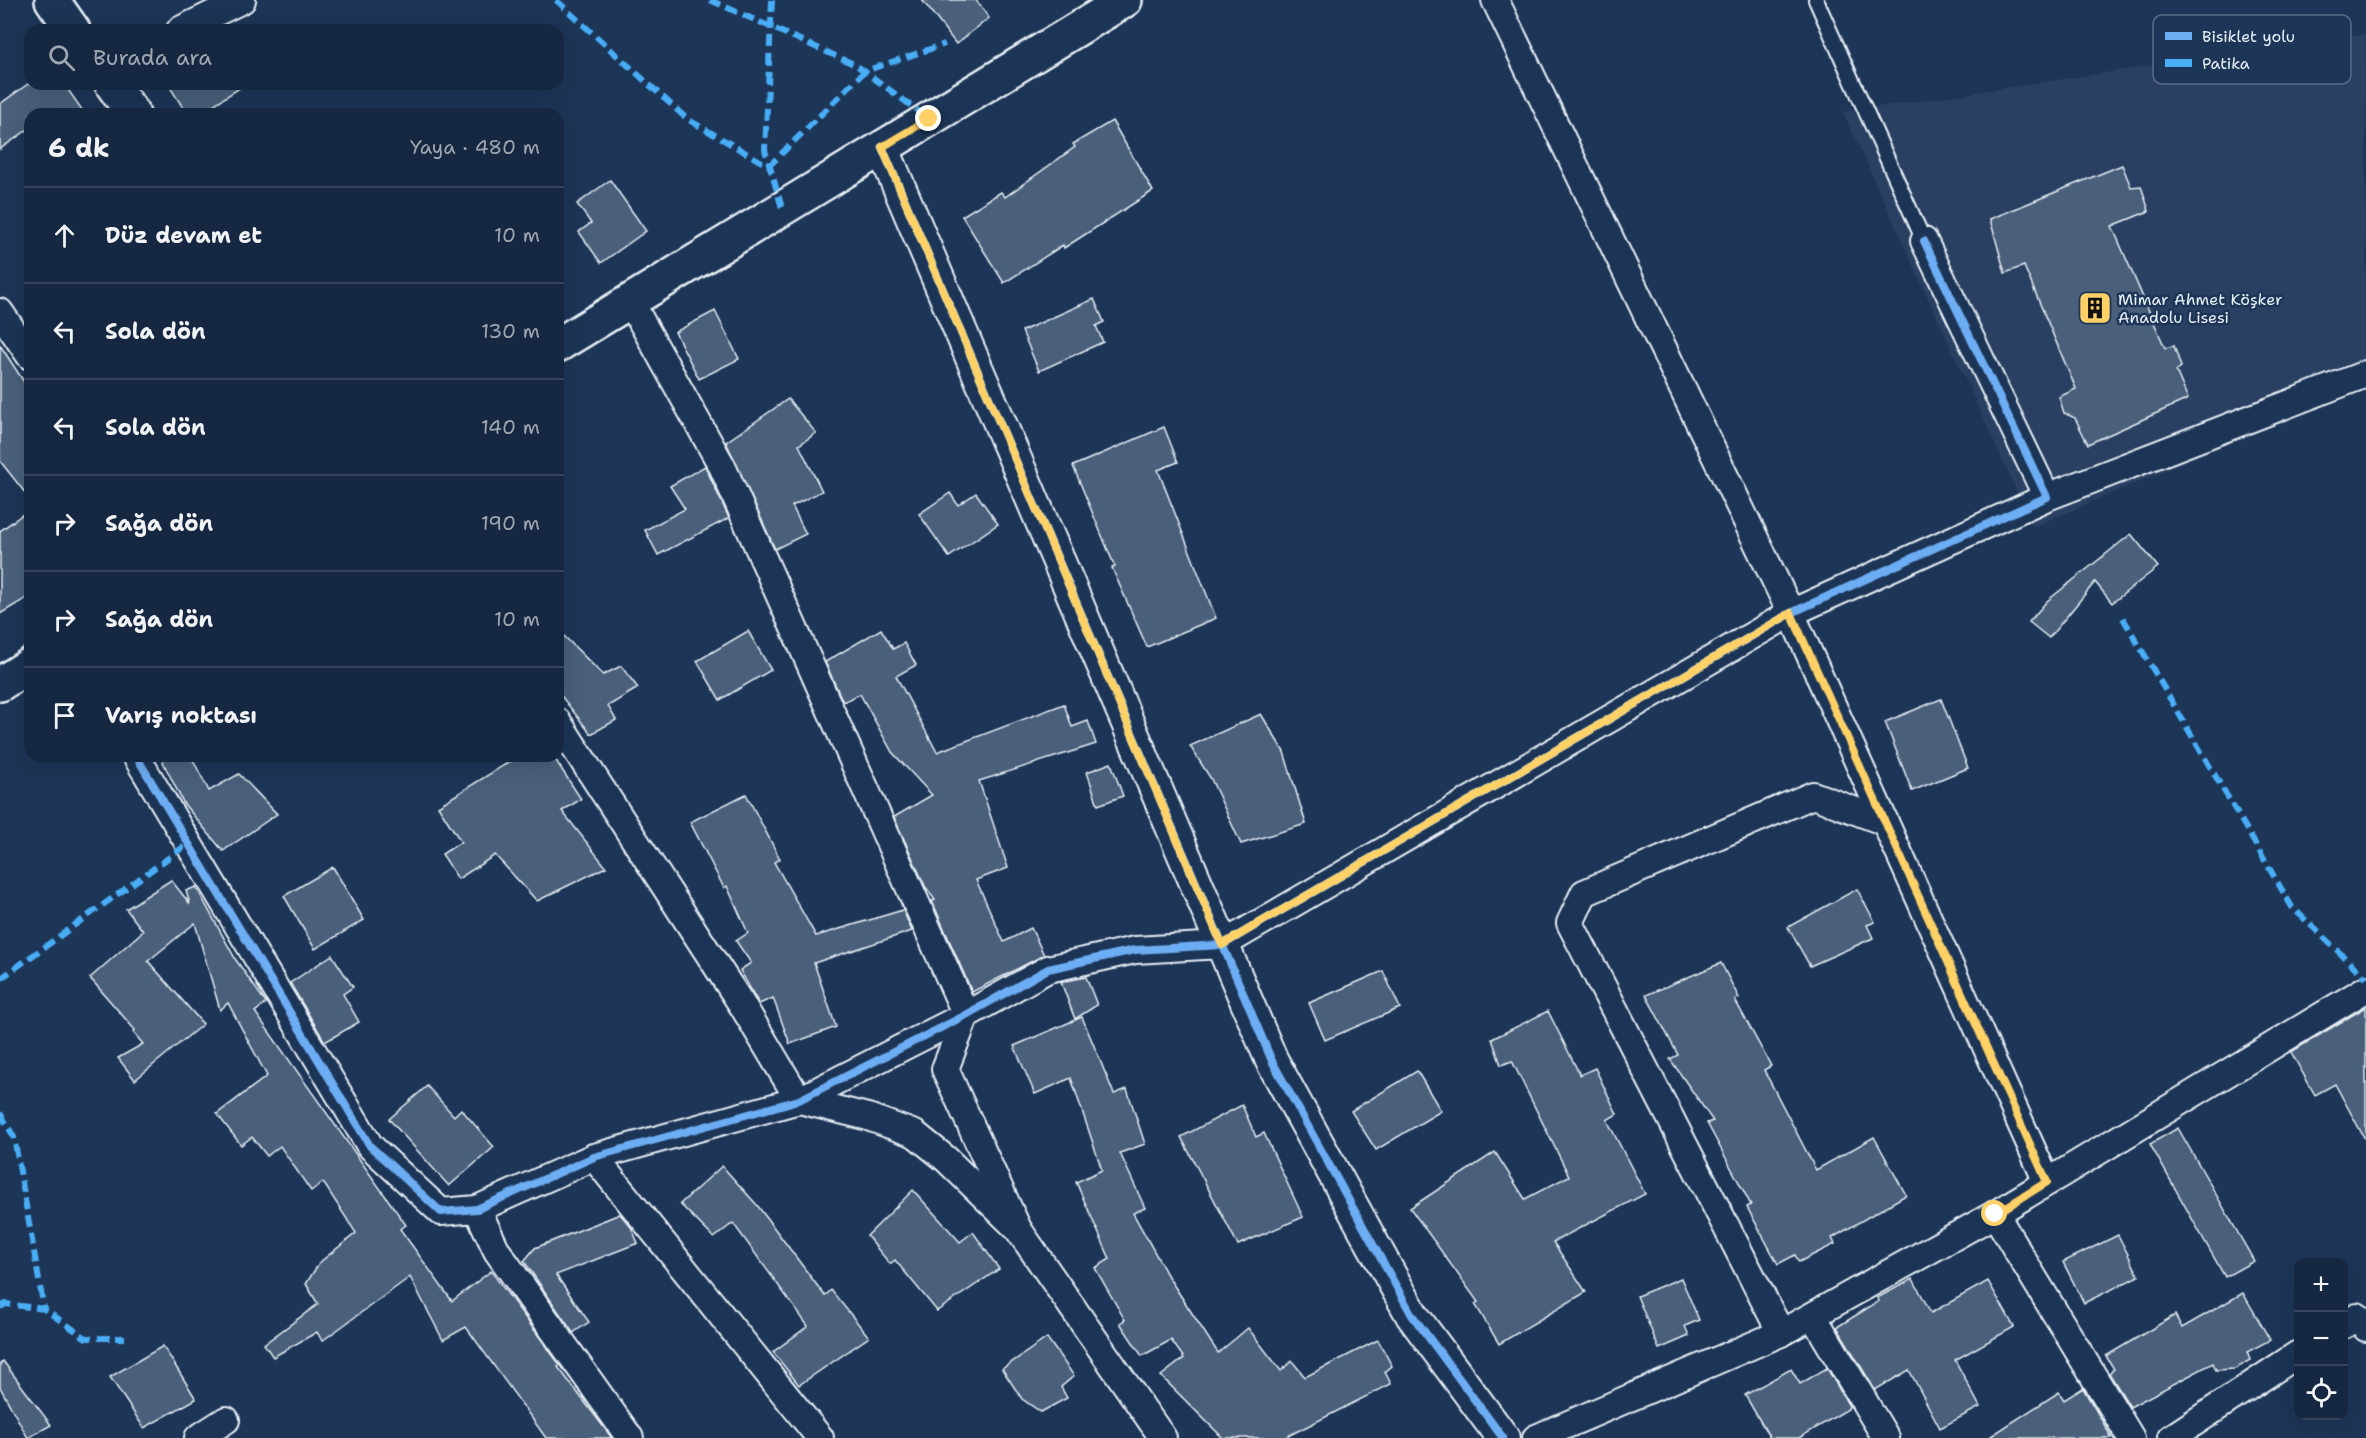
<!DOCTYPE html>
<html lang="tr">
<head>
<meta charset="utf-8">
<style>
  :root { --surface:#162841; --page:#23344c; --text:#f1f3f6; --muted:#9ea6b1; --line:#35445a }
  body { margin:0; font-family:"Shantell Sans",sans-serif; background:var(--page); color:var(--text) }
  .controls { position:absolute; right:18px; bottom:18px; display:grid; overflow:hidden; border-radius:12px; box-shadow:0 6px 24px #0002 }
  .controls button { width:54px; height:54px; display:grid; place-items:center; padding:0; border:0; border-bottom:2px solid var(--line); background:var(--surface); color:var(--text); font:30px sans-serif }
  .stop { position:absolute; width:18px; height:18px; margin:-14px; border:4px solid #ffd166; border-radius:50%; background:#fff }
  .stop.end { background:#ffd166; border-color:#fff; box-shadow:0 2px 6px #0008 }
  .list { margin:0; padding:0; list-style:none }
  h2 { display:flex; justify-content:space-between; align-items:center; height:78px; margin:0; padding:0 24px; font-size:26px }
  h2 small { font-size:20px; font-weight:400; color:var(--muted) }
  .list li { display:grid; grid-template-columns:39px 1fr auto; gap:18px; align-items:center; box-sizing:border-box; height:96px; padding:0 24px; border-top:2px solid var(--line) }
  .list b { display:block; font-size:22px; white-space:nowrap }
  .list em { font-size:20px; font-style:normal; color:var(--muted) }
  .icon { flex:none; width:33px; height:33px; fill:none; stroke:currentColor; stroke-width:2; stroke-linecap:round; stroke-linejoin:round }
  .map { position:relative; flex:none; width:2366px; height:1438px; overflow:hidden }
  .search { position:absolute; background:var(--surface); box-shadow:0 6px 24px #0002; left:24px; top:24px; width:540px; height:66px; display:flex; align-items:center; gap:15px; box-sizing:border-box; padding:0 21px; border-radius:18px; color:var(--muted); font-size:22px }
  .panel { position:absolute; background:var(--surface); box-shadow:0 6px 24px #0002; left:24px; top:108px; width:540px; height:654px; border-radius:18px }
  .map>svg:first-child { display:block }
  .built { fill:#2a4162 }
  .building { fill:#495e7a; stroke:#e8f1f8; stroke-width:1.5 }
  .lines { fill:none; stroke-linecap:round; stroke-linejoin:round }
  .service-casing { stroke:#e8f1f8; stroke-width:18 }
  .minor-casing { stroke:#e8f1f8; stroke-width:30 }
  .tertiary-casing { stroke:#e8f1f8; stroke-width:36 }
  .secondary-casing { stroke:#e8f1f8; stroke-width:38 }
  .service { stroke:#1d3557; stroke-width:14 }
  .minor { stroke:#1d3557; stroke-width:26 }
  .tertiary { stroke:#1d3557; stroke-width:32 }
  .secondary { stroke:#1d3557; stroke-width:33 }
  .quiet { stroke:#49aef6; stroke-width:6; stroke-dasharray:12 6; stroke-linecap:butt }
  .cycleway-casing { stroke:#1d3557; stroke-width:11 }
  .cycleway { stroke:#6dadf4; stroke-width:8 }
  .route { stroke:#ffd166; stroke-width:8 }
  .labels { text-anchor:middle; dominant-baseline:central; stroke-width:5; stroke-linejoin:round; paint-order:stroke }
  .poi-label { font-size:16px; fill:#e8f1f8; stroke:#1d3557; text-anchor:start }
  .key { fill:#1d3557; stroke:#5a6d87; stroke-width:1.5 }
  .key-label { font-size:16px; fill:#e8f1f8 }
</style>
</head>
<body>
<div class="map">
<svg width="2366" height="1438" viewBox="0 0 2366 1438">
  <rect width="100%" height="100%" fill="#1d3557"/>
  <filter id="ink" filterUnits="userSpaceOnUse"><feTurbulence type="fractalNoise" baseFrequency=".0167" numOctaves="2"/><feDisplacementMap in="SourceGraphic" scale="12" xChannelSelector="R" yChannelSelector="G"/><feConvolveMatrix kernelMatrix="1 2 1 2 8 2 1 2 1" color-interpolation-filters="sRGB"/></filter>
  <g filter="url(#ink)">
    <polygon class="built" points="2366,34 2366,384 2033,527 1843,112"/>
    <g class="building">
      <polygon points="922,0 976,0 989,18 956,44"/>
      <polygon points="28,84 64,84 85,114 30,114 30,128 0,149 0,104"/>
      <polygon points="168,84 246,84 199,114 187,114"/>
      <polygon points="1112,121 1153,191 1064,248 1063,245 1004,283 962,216 1001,192 1005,197 1075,147 1073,144"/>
      <polygon points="2122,165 2131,187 2141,186 2149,211 2112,226 2165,348 2174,346 2181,367 2176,371 2188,399 2088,444 2075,418 2064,413 2059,397 2076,389 2024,266 2005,273 1990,219"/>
      <polygon points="610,180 646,231 601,263 579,232 591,223 577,204"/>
      <polygon points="1094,299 1104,322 1096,326 1103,342 1039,371 1022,331"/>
      <polygon points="715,311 739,359 699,379 675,332"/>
      <polygon points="0,345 30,391 30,499 0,461"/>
      <polygon points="788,399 816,433 799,445 822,491 792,506 806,534 775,549 726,442"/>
      <polygon points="1164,427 1178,462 1158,470 1216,618 1147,647 1112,568 1115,567 1073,466"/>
      <polygon points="705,466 729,518 658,555 645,530 685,509 670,486"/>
      <polygon points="950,493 958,505 976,493 998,524 949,557 919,514"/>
      <polygon points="30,509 30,596 0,614 0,531"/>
      <polygon points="2131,534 2158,567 2112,603 2095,582 2049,638 2029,622 2047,601"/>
      <polygon points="881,629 893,649 904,643 916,665 896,676 937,752 1064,704 1072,727 1088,721 1096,744 979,781 1008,868 976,880 1004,942 1031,928 1044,955 972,992 932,901 935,900 925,886 894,817 932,795 892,752 860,694 843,702 825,662"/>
      <polygon points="558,630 603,675 621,666 638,688 608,706 616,720 591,734 558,692"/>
      <polygon points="748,631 771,670 720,700 697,661"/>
      <polygon points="1941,699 1968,768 1912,791 1885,722"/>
      <polygon points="1261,714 1284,752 1306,824 1241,844 1211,779 1190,746"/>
      <polygon points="160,756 191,756 209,791 239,774 277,814 223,851 184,804"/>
      <polygon points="519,756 553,756 581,799 562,811 606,867 537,901 495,855 458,879 442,854 461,842 438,806"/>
      <polygon points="1111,763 1123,796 1098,805 1087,772"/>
      <polygon points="746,794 780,859 774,862 816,936 903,910 912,931 814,963 836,1027 790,1044 773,998 759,1004 740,970 751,963 736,941 748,933 727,886 724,888 690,822"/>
      <polygon points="333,867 364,920 315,949 284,896"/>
      <polygon points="171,880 190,904 186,891 196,887 236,960 266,1003 255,1012 406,1225 400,1229 452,1301 491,1271 560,1365 558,1367 612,1438 546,1438 466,1327 443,1340 410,1277 322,1341 317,1332 273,1357 264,1344 318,1304 306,1284 319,1263 356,1233 323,1182 311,1191 280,1146 267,1156 252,1137 241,1145 217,1114 267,1076 228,1003 220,1010 195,923 148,961 203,1024 135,1080 118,1058 143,1044 133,1032 135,1030 90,978 143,931 126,909"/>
      <polygon points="1857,889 1875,922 1867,925 1873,938 1810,966 1788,927"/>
      <polygon points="332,955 353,987 343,994 359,1022 325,1042 290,983"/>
      <polygon points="1721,963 1739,998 1735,1000 1771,1066 1764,1070 1816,1170 1874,1137 1906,1195 1832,1238 1835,1244 1799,1262 1795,1255 1778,1264 1747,1207 1751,1205 1707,1123 1713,1121 1670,1059 1678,1055 1646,995"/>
      <polygon points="1383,971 1400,1008 1325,1040 1309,1003"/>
      <polygon points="1086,977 1097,1005 1075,1019 1061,982"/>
      <polygon points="2366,1007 2366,1141 2335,1084 2315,1095 2291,1052"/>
      <polygon points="1548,1011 1580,1075 1595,1068 1617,1114 1607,1120 1645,1194 1553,1242 1586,1292 1499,1344 1475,1304 1478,1302 1410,1208 1495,1152 1525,1199 1569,1176 1512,1061 1501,1065 1492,1039"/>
      <polygon points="1082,1017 1114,1094 1127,1089 1145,1144 1120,1153 1145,1208 1133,1213 1169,1278 1218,1353 1248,1328 1281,1371 1292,1361 1305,1377 1378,1340 1392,1366 1385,1372 1391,1384 1284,1438 1223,1438 1161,1376 1184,1358 1171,1340 1142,1356 1120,1323 1125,1320 1095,1268 1110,1259 1076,1182 1102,1170 1071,1078 1035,1094 1014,1046"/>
      <polygon points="1417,1071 1441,1111 1376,1150 1351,1111"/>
      <polygon points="427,1086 454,1116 461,1109 494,1147 449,1186 389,1119"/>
      <polygon points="1242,1105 1256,1137 1264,1133 1303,1217 1238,1245 1181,1137"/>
      <polygon points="2178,1128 2254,1261 2225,1277 2150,1144"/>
      <polygon points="722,1166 757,1205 825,1296 831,1290 869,1337 799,1385 773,1352 808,1326 733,1223 714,1238 680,1204"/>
      <polygon points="913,1190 960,1242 973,1232 999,1269 937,1311 895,1260 890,1264 867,1236"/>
      <polygon points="620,1214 631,1227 638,1243 556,1275 589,1322 573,1333 524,1261 535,1248"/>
      <polygon points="2118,1235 2139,1276 2084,1303 2063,1262"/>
      <polygon points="1681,1278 1699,1320 1685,1326 1689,1336 1659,1349 1637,1296"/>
      <polygon points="1913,1279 1931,1313 1988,1281 2014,1327 1955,1360 1980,1407 1940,1428 1909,1370 1875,1390 1837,1327 1879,1301 1877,1298"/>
      <polygon points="2243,1293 2270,1340 2247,1352 2250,1360 2235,1369 2216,1370 2213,1363 2130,1407 2109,1373 2114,1369 2106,1356 2175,1315 2182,1328"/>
      <polygon points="1047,1338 1074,1376 1061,1387 1067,1398 1041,1412 1022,1399 1002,1369"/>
      <polygon points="163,1346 196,1399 144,1428 110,1377"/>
      <polygon points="3,1361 51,1425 28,1438 0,1387 0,1364"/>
      <polygon points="1827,1368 1849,1406 1848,1409 1799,1438 1770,1438 1745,1395 1791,1369 1800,1384"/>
      <polygon points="2083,1388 2112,1438 1988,1438 2059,1392 2064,1400"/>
    </g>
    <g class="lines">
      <defs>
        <polyline id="service" points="1816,0 1924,241"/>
        <g id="minor">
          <polyline points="1495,0 1791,613 1885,822"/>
          <polyline points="180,30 242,0"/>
          <polyline points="630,301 722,466 966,1015 945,1069 1018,1229"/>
          <polyline points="0,312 30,356"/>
          <polyline points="2047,497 2366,374"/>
          <polyline points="558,722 744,1008 799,1100 868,1117 915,1134 946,1159 1018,1229 1163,1438"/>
          <polyline points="136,756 370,1146 441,1212 477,1209 594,1157 799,1100 966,1015 1048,969 1135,950 1222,945 1791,613 2047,497 1924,241"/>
          <polyline points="594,1157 820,1438"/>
          <polyline points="477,1209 497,1251 630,1438"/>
          <polyline points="1995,1214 2131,1438"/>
          <polyline points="1813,1316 1886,1438"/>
          <polyline points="2344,1325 2357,1316 2366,1328"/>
          <polyline points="1781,1333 1570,923 1584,893 1813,795 1885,822 2047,1182"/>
          <polyline points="198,1438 226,1420"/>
          <polyline points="1536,1438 1781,1333 1995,1214 2366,989"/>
          <polyline points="2171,1438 2298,1354"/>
        </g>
        <polyline id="tertiary" points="882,147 1272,1061 1412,1315 1503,1438"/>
        <g id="secondary">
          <polyline points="52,0 73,30"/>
          <polyline points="112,84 133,114"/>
          <polyline points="558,345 1125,0"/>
          <polyline points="0,684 30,665"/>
        </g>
      </defs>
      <use href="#service" class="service-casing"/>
      <use href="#minor" class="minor-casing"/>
      <use href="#tertiary" class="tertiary-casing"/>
      <use href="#secondary" class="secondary-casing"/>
      <use href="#service" class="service"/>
      <use href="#minor" class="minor"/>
      <use href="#tertiary" class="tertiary"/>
      <use href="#secondary" class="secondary"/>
      <g class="quiet">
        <polyline points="556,0 687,119 769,166 865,71 945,44"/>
        <polyline points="710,0 856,65 929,119"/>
        <polyline points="772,0 765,150 782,208"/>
        <polyline points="2123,618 2292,907 2366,978"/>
        <polyline points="0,979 189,843"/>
        <polyline points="0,1113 14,1137 44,1309"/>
        <polyline points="0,1307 6,1304 44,1309 86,1338 125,1338"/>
      </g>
      <defs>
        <g id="cycleway">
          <polyline points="882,147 1272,1061 1412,1315 1503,1438"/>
          <polyline points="136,756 370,1146 441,1212 477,1209 594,1157 799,1100 966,1015 1048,969 1135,950 1222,945 1791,613 2047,497 1924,241"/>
        </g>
      </defs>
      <use href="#cycleway" class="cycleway-casing"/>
      <use href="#cycleway" class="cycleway"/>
    </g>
  </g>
  <g class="lines" filter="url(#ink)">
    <polyline class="route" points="929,119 882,147 1222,945 1791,613 2047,1182 1995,1214"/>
  </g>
  <defs>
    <symbol id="building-square" viewBox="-11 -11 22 22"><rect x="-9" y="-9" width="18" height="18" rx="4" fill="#ffd166" stroke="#1d3557"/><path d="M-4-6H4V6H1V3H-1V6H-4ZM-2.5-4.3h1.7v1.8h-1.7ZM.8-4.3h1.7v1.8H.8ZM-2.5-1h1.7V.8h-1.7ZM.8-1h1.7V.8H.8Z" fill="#111"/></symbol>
  </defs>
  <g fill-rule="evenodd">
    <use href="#building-square" x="2076" y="289" width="38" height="38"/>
  </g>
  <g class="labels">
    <g class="poi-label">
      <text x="2118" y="299">Mimar Ahmet Köşker<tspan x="2118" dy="18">Anadolu Lisesi</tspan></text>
    </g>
  </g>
  <rect x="2153" y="15" width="198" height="69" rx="9" class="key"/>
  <rect x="2165" y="32" width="27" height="8" fill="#6dadf4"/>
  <rect x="2165" y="59" width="27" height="8" fill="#49aef6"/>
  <g class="key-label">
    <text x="2202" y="42">Bisiklet yolu</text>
    <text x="2202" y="69">Patika</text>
  </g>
</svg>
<div class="controls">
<button>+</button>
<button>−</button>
<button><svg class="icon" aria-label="locate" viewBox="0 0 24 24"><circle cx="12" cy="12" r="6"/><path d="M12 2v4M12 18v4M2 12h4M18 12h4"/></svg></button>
</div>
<div class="stop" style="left:1995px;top:1214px"></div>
<div class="stop end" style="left:929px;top:119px"></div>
<div class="search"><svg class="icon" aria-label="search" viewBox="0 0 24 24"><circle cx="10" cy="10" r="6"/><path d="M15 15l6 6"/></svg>Burada ara</div>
<section class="panel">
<h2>6 dk<small>Yaya · 480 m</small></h2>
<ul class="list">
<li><svg class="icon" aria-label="ahead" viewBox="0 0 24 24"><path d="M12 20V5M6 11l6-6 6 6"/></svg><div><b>Düz devam et</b></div><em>10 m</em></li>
<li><svg class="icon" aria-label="left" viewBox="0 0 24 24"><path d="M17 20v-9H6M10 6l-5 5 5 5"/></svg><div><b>Sola dön</b></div><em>130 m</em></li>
<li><svg class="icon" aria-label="left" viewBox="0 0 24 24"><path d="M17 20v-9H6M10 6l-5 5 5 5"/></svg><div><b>Sola dön</b></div><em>140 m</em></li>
<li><svg class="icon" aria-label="right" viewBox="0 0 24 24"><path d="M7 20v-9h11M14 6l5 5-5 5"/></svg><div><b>Sağa dön</b></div><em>190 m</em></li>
<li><svg class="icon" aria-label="right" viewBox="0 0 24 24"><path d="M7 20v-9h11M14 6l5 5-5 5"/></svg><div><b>Sağa dön</b></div><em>10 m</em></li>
<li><svg class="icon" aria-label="arrive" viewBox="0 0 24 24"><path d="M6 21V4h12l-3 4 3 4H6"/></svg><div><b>Varış noktası</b></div></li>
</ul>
</section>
</div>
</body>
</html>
